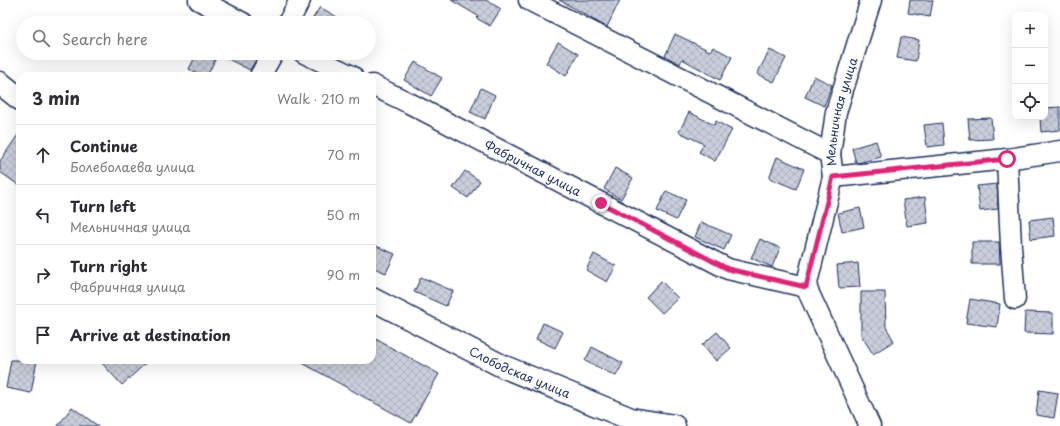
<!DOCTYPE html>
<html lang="en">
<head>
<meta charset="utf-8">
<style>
  :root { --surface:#fff; --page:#f2f2f3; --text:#2b2b33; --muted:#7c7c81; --line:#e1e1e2 }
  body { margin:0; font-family:"Playpen Sans",sans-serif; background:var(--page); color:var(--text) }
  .controls { position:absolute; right:12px; top:12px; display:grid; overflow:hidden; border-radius:8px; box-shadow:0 4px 16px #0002 }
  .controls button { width:36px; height:36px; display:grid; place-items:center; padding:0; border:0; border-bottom:1px solid var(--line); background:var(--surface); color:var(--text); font:20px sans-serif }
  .stop { position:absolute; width:12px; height:12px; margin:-9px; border:3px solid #db2777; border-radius:50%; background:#fff }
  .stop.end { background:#db2777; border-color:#fff; box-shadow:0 1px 4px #0008 }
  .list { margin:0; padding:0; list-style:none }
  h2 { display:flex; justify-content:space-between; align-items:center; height:52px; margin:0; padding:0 16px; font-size:17px }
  h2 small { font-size:13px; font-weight:400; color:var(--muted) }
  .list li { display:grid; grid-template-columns:26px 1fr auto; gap:12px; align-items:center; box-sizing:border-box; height:60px; padding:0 16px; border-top:1px solid var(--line) }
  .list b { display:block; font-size:15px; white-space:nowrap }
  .list p { margin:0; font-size:13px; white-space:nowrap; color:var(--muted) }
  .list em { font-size:13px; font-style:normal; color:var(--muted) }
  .icon { flex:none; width:22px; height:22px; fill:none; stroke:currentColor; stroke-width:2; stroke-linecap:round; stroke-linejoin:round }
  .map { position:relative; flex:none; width:1060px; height:426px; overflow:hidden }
  .search { position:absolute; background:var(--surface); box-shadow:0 4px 16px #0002; left:16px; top:16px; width:360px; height:44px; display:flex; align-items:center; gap:10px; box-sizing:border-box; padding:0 14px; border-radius:22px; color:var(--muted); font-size:15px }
  .panel { position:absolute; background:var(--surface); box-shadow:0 4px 16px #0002; left:16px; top:72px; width:360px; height:292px; border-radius:12px }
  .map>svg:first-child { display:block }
  .building { fill:url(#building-cross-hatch); stroke:#1b2f5e }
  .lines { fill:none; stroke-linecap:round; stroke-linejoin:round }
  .street-casing { stroke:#1b2f5e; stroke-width:23 }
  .secondary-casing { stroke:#1b2f5e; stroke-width:25 }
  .street { stroke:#fff; stroke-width:20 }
  .secondary { stroke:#fff; stroke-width:22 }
  .route { stroke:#db2777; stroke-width:5 }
  .labels { text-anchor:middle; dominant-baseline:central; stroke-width:3; stroke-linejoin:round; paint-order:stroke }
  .street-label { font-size:12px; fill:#1b2f5e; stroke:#fff }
</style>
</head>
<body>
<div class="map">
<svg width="1060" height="426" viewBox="0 0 1060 426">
  <defs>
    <pattern id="building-cross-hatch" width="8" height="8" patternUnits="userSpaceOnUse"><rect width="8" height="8" fill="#caceda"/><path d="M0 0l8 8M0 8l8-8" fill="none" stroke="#adb1be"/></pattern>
  </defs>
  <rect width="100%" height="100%" fill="#fff"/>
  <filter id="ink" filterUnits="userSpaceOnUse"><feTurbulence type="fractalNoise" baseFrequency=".025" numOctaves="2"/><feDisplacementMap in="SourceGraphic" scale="8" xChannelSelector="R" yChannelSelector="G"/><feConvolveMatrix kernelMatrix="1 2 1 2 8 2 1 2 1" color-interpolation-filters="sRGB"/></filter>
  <g filter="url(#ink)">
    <g class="building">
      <polygon points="451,0 486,0 501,9 490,26 476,18 478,16"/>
      <polygon points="559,0 620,0 607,27 588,17 588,16"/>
      <polygon points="910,0 933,0 930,17 908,13"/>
      <polygon points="320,7 347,23 310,23"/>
      <polygon points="675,34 710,51 713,47 732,57 720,80 682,59 680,64 665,56"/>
      <polygon points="901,37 919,40 916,61 897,58"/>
      <polygon points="558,42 578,54 566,76 546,63"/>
      <polygon points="770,50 786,58 774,82 757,74"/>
      <polygon points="197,53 260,53 250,70 218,54 207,76 204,76 189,69"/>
      <polygon points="415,62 442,78 431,96 404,80"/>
      <polygon points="814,76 832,85 824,106 805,97"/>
      <polygon points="481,88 495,95 485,119 470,112"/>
      <polygon points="1060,107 1060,130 1041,132 1040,117 1045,117 1045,108"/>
      <polygon points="689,112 714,125 716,121 732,130 715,161 699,152 704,144 679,132"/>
      <polygon points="991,118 993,139 970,140 968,119"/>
      <polygon points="942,123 944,145 927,147 924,125"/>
      <polygon points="20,132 20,186 0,172 0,161"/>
      <polygon points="876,141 881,157 862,162 856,163 852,148"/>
      <polygon points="777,157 804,169 796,189 769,178"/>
      <polygon points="615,168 633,178 621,199 604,189"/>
      <polygon points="465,171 480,181 468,198 453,188"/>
      <polygon points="997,184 998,209 980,211 977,186"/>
      <polygon points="666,191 686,200 676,220 657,211"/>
      <polygon points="925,197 928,223 907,226 903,200"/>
      <polygon points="860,208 864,227 842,232 838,213"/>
      <polygon points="1053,217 1055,236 1031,239 1029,220"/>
      <polygon points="701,222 731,235 724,250 695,237"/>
      <polygon points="760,239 780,248 772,267 751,258"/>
      <polygon points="972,242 999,242 1000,264 972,264"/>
      <polygon points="376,246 395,254 386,273 372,267 372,254"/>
      <polygon points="594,254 616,266 607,282 586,270"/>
      <polygon points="858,263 860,287 839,288 837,265"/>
      <polygon points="421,277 453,291 446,306 414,292"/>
      <polygon points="661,281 678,298 662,313 646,297"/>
      <polygon points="861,292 885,292 886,327 894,341 873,354 861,335"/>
      <polygon points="970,299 1000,304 997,327 966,323"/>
      <polygon points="1025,312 1053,313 1053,334 1024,333"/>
      <polygon points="543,323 563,332 555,348 536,339"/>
      <polygon points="717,332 731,348 716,361 702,345"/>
      <polygon points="372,337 439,374 411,423 297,360 372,360"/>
      <polygon points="592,347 623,363 616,376 585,361"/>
      <polygon points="11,360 37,360 31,393 6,388"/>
      <polygon points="99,360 149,360 122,385"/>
      <polygon points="1039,390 1058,393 1054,418 1036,415"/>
      <polygon points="72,407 98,426 58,426"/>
    </g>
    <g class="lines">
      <defs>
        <g id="street">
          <polyline points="199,0 243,23"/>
          <polyline points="529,0 830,154"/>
          <polyline points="288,23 300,0"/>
          <polyline points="304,53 352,76"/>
          <polyline points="260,76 273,53"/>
          <path id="s1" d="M372,85l37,18 319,166 78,18"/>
          <polyline points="1007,159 1011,246 1015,299"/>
          <polyline points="833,177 1007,159 1060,151"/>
          <path id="s2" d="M870,426l-64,-139 27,-110 -3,-23 6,-42 35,-112"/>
        </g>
        <g id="secondary">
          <polyline points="0,83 20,99"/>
          <path id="s3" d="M372,299l130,67 129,53 43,7"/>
        </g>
      </defs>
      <use href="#street" class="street-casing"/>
      <use href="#secondary" class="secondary-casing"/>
      <use href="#street" class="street"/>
      <use href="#secondary" class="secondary"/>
    </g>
  </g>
  <g class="lines" filter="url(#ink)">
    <polyline class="route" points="601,203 728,269 806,287 833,177 1007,159"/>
  </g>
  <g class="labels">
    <g class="street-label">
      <text stroke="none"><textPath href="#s2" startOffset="333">Мельничная улица</textPath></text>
      <text stroke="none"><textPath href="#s1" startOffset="181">Фабричная улица</textPath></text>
      <text stroke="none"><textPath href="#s3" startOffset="165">Слободская улица</textPath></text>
    </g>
  </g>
</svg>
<div class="controls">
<button>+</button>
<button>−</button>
<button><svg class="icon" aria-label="locate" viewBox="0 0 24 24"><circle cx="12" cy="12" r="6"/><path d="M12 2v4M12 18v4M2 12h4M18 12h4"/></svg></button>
</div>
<div class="stop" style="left:1007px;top:159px"></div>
<div class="stop end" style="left:601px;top:203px"></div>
<div class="search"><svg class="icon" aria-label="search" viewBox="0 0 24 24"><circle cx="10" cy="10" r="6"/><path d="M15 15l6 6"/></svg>Search here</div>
<section class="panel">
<h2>3 min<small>Walk · 210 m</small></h2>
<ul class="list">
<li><svg class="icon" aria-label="ahead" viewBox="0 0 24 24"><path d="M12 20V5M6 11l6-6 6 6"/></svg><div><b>Continue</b><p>Болеболаева улица</p></div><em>70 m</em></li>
<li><svg class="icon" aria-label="left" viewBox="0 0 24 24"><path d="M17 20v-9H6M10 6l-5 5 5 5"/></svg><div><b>Turn left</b><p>Мельничная улица</p></div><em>50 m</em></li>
<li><svg class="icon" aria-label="right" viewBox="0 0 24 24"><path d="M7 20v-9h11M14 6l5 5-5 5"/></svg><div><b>Turn right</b><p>Фабричная улица</p></div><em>90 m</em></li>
<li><svg class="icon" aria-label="arrive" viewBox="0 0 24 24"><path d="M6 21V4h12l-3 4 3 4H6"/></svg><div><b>Arrive at destination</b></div></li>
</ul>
</section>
</div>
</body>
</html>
